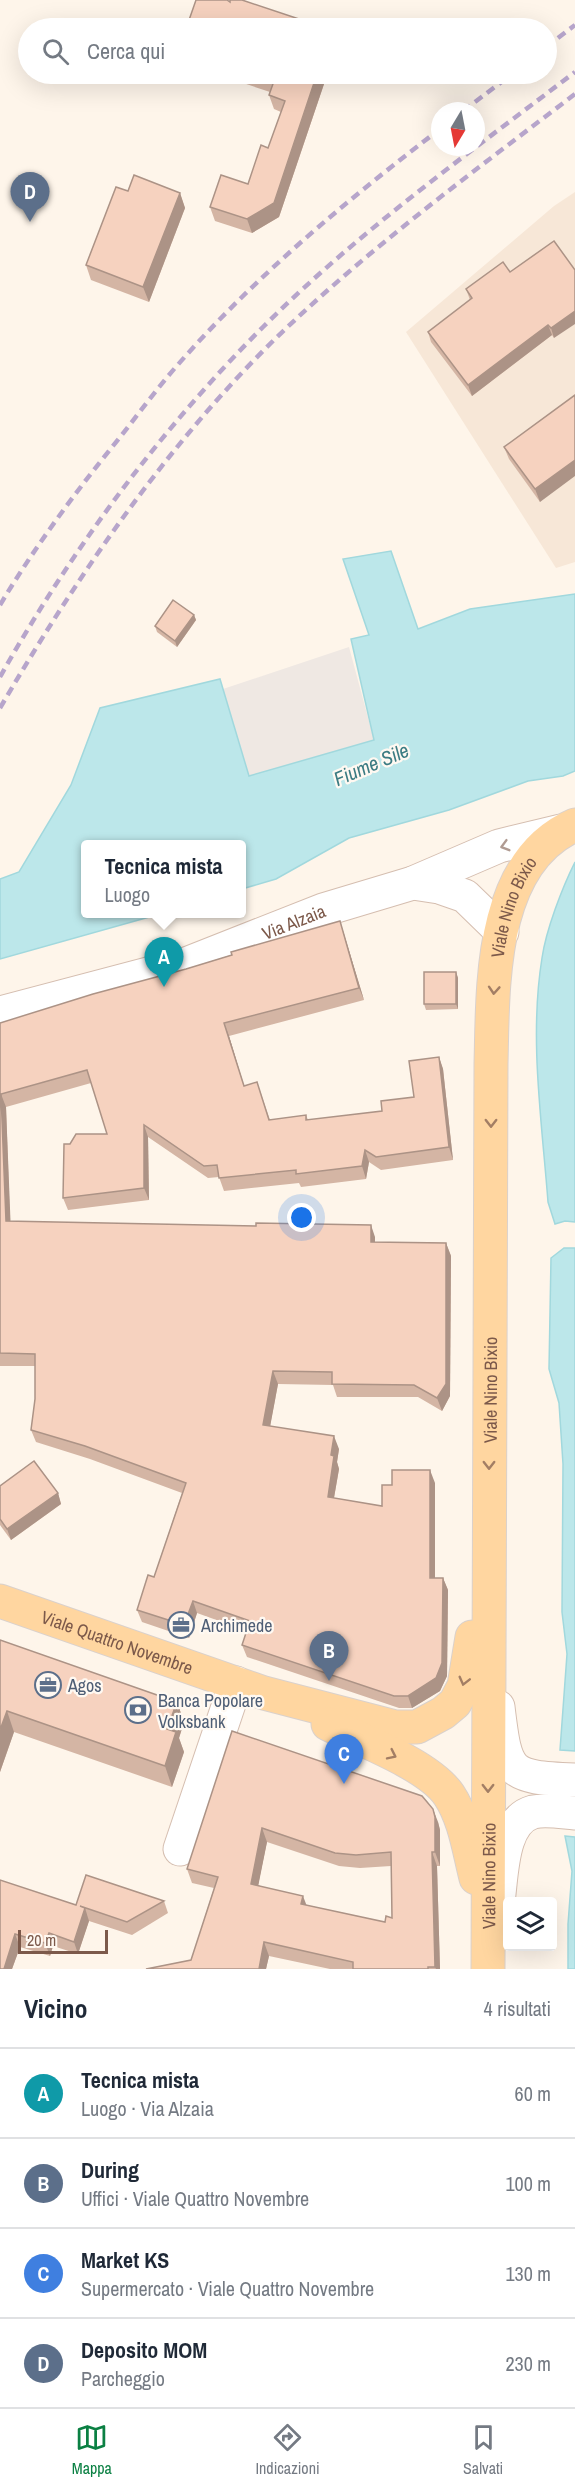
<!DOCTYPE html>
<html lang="it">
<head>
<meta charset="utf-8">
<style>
  :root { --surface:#fff; --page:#f6f6f7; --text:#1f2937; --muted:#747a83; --line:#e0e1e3; --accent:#0b8043 }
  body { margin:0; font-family:"Archivo Narrow",sans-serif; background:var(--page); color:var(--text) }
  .controls { position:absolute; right:18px; bottom:18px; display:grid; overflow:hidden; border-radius:6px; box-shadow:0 6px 24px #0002 }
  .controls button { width:54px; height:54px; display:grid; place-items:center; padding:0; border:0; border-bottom:2px solid var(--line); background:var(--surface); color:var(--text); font:30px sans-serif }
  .compass { position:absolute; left:431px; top:102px; width:54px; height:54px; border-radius:50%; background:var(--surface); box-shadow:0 6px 24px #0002; rotate:190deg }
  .scale { position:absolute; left:18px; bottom:15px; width:90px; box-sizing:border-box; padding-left:6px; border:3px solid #7c594a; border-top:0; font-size:16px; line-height:21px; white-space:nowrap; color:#7c594a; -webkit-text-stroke:4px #fff9f2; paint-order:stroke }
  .you { position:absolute; left:302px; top:1218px; width:21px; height:21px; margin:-15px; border:4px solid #fff; border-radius:50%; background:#1a73e8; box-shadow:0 0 0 9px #1a73e833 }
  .badge { display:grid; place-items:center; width:39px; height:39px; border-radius:50%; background:var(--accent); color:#fff; font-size:20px; font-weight:700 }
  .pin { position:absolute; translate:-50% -50px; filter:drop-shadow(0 2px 3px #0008) }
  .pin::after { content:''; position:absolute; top:32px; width:21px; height:18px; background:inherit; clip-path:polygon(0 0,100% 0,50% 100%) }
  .popup { position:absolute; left:81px; top:840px; width:165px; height:78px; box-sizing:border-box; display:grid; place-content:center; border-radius:6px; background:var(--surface); filter:drop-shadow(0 2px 4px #0005); font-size:20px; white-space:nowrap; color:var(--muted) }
  .popup b { font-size:22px; color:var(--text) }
  .popup::after { content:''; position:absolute; left:50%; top:100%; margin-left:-12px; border:12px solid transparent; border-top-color:var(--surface) }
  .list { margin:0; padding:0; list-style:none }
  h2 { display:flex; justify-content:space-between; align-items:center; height:78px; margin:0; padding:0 24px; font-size:26px }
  h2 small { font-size:20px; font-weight:400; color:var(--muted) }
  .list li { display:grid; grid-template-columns:39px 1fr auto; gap:18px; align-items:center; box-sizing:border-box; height:90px; padding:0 24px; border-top:2px solid var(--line) }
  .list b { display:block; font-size:22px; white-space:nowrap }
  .list p { margin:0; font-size:20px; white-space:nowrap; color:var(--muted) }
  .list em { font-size:20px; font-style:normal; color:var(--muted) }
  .icon { flex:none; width:33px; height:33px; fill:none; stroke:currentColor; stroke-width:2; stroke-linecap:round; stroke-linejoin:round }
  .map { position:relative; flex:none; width:575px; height:1969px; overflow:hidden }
  .search { position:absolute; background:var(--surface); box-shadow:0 6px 24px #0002; left:18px; right:18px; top:18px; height:66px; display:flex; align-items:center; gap:15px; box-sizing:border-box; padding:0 21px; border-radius:33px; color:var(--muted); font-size:22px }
  .sheet { height:438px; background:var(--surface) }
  nav { display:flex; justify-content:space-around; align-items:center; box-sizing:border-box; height:84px; border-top:2px solid var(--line); background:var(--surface); font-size:16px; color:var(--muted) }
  nav a { display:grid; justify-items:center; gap:3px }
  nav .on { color:var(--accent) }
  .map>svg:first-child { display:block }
  .residential { fill:#f7e7d7 }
  .industrial { fill:#efe8e3 }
  .water { fill:#bce7ea; stroke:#a1d8dd; stroke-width:1.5 }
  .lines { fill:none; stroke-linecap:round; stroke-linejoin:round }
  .minor-casing { stroke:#d5beb0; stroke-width:35 }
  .major-casing { stroke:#dad1cc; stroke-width:35 }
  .minor { stroke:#fff; stroke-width:33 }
  .major { stroke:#ffd6a0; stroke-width:33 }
  .rail { stroke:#b7a5cb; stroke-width:4.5; stroke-dasharray:9 6; stroke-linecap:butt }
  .wall { fill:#d4b5a4; fill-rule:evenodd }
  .shaded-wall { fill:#ac9386 }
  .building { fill:#f6d2bf; stroke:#ac9386; stroke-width:1.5; fill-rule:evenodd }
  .oneway { stroke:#b09b92 }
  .oneway2 { stroke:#a37e64 }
  .labels { text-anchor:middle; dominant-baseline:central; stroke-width:4.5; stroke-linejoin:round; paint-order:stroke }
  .street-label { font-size:18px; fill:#7c594a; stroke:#fff9f2 }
  .service-label { font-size:18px; fill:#4e5e75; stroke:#fff9f2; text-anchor:start }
  .water-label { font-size:20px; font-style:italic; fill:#3b7b82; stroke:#fff9f2 }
</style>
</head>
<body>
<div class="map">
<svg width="575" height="1969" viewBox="0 0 575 1969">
  <rect width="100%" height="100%" fill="#fef5ea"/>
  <polygon class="residential" points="575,192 575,562 556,568 406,332 554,206"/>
  <polygon class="industrial" points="349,647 374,740 245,777 220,690"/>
  <g class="water">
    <polygon points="391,551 418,629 470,609 575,594 575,771 563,776 528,781 449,810 349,838 276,879 242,889 242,844 86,844 86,914 160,914 0,959 0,879 19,872 71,785 100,708 220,679 249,776 374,740 351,639 369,635 343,559"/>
    <path d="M575,862v360l-10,-1 -10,3 -7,-22c-6,-80 -19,-164 -6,-244 4,-28 20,-70 33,-96z"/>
    <polygon points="564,1248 575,1248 575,1751 560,1750 567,1654 562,1612 563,1464 559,1403 549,1369 551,1258"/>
    <polygon points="565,1836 575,1837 575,1969 568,1969 568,1924 572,1871"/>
  </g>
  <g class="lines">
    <defs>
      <g id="minor">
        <polyline points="413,883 439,887 465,896 502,932"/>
        <path id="s1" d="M0,1013l186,-49 137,-54 90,-27 86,-37 62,-15"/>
        <path d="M498,1707c8,68 10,70 77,73"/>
        <polyline points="180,1849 236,1683"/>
        <path d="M498,1902c4,-27 3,-81 35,-90 12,-3 29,0 42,1"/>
      </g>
      <g id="major">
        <path id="s2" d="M0,1601l264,92 131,34h22l26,-14 12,-10 9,-17 8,-49"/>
        <path d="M328,1724c33,16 101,41 121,71 16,24 20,56 27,83"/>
        <path id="s3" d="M488,1969l3,-905c2,-78 -2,-202 84,-239"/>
      </g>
    </defs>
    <use href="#minor" class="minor-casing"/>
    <use href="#major" class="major-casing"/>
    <use href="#minor" class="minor"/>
    <use href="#major" class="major"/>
    <g class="rail">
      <polyline points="546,47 575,25"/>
      <polyline points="463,111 512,74"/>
      <path d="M0,605c36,-60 77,-115 121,-169 18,-23 35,-46 54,-68 78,-90 171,-167 265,-239"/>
      <path d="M0,677c72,-128 160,-247 263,-350 95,-95 206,-174 312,-255"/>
      <path d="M0,708c78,-133 165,-261 276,-370 93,-90 197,-166 299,-244"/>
    </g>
  </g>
  <g class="wall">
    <polygon points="188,23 303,28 190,28"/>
    <polygon points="216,74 320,74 324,84 279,217 252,233 215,221 210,207 248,184 268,148 281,112 274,109 269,95 270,92"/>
    <polygon points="180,193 185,208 149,302 91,280 86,265"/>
    <polygon points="554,241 554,338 552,335 472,396 431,342 428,332 470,300 466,289 510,272"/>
    <polygon points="575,395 540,502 509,459 504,447"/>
    <polygon points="194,615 196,620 177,647 157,632 155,626"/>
    <polygon points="340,921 364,1000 229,1036 244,1086 257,1082 270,1120 306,1115 308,1120 382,1111 414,1097 439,1057 443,1069 453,1160 381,1170 369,1162 366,1179 301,1187 299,1183 224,1191 219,1177 208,1178 148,1137 149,1200 68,1210 63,1198 70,1144 107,1134 91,1083 6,1107 10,1221 375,1237 375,1242 446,1243 451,1256 450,1396 442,1411 418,1397 337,1397 333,1385 278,1384 270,1426 339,1449 337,1462 339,1469 334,1498 382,1506 435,1483 435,1578 443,1578 448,1590 447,1676 440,1691 412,1708 399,1708 247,1657 242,1645 247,1631 197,1613 189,1638 142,1622 137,1610 154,1577 182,1493 90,1459 36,1442 31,1430 35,1399 35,1366 0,1366 0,1023 186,969"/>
    <polygon points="456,972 458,978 458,1009 426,1010 424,1004"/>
    <polygon points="0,1486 58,1493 61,1504 11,1540 0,1525"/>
    <polygon points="0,1640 177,1702 184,1722 179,1738 184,1752 172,1787 14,1732 0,1772"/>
    <path d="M232,1731l206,91 2,8v36h-3l3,103h-110l-61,-13 -3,13h-120l45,-9 23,-72 -22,-5 -5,-14zM267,1842l72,24 21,2 31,-2 1,52 -7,4 -79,-17 -48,-20z"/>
    <polygon points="0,1880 76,1905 164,1901 168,1913 132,1935 89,1921 78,1954 53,1946 50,1956 20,1947 12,1969 0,1969"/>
  </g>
  <g class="shaded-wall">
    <polygon points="299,19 303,28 296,28"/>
    <polygon points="317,74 320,74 324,84 279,217 252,233 247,219"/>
    <polygon points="180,193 185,208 149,302 143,287"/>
    <polygon points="575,311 575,324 554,338 551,328"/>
    <polygon points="548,325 552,335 472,396 468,385"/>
    <polygon points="575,460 575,476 540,502 535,489"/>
    <polygon points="194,615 196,620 177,647 175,641"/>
    <polygon points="340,921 344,934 364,1000 359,988"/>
    <polygon points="456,972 458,978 458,1009 456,1004"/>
    <polygon points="224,1023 229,1036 248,1099 244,1086"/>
    <polygon points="439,1057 443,1069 453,1160 449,1147"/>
    <polygon points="1,1094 6,1107 11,1234 6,1221"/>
    <polygon points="144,1125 148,1137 149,1200 144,1188"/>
    <polygon points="365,1150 369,1162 366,1179 362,1166"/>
    <polygon points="371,1225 375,1237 375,1255 371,1242"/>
    <polygon points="446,1243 451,1256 450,1396 442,1411 437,1398"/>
    <polygon points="273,1371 278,1384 268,1438 263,1425"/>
    <polygon points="334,1436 339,1449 337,1462 339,1469 332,1509 328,1497 331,1455"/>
    <polygon points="430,1470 435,1483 435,1590 430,1578"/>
    <polygon points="58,1493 61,1504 11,1540 7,1529"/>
    <polygon points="443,1578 448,1590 447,1676 440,1691 412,1708 408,1696"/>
    <polygon points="193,1601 197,1613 189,1638 184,1625"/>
    <polygon points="177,1702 184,1722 179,1738 184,1752 172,1787 165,1766 167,1729"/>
    <polygon points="7,1711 14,1732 0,1772 0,1730"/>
    <polygon points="433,1809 438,1822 440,1830 440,1866 435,1852"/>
    <polygon points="262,1828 267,1842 256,1897 251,1884"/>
    <polygon points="432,1852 437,1866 440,1969 436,1969 435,1967"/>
    <polygon points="303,1896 308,1909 301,1904"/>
    <polygon points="85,1908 89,1921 78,1954 74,1942"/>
    <polygon points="49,1933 53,1946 50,1956 45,1943"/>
    <polygon points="15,1934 20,1947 12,1969 4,1969"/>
    <polygon points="264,1942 269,1956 266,1969 259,1969"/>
  </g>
  <g class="building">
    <polygon points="196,0 227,0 230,2 230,0 242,0 299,19 296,28 206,28 188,23"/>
    <polygon points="252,74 317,74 274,203 247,219 210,207 221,175 248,184 261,145 268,148 285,101 269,95 274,81"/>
    <polygon points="134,175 180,193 143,287 86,265 116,187 128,191"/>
    <polygon points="554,241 575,270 575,311 551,328 548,325 468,385 428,332 472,298 466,289 503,262 510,272"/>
    <polygon points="575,395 575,460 535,489 504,447"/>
    <polygon points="173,600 194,615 175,641 155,626"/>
    <polygon points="340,921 359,988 224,1023 244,1086 257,1082 269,1120 306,1115 306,1120 382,1111 381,1101 414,1097 409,1061 439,1057 449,1147 376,1157 365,1150 362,1166 296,1174 296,1170 219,1178 217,1165 204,1166 144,1125 144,1188 63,1198 64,1144 70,1144 76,1134 107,1134 87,1070 1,1094 6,1221 256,1226 256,1223 371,1225 371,1242 446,1243 446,1384 437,1398 414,1385 332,1384 332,1372 273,1371 263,1425 334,1436 331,1455 334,1456 328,1497 382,1506 382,1485 392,1485 392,1470 430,1470 430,1578 443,1578 442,1663 436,1678 408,1696 394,1696 242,1645 250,1621 193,1601 184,1625 137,1610 148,1575 154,1577 186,1483 85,1446 31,1430 35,1399 35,1354 0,1353 0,1023 93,994 186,969 232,955 231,952"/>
    <rect x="424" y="972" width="32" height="32"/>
    <polygon points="34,1461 58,1493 7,1529 0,1519 0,1486"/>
    <polygon points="0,1640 177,1702 167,1729 176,1732 165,1766 7,1711 0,1730"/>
    <path d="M232,1731l190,65 11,13 2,8v35h-3l3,115h-7v2h-75v-7l-89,-20 -5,27h-113l45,-9 27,-83 -31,-8zM262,1828l73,25 21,2 35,-3 1,66 -6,-2 -1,6 -84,-18 2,-8 -52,-12z"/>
    <polygon points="86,1875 164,1901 127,1922 80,1906 85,1908 74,1942 49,1933 45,1943 15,1934 4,1969 0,1969 0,1880 76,1905"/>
  </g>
  <defs><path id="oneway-chevron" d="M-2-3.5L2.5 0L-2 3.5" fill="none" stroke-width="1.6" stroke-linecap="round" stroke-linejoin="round" transform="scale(1.5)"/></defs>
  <use class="oneway" href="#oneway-chevron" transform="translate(505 846) rotate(164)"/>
  <g class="oneway2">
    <use href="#oneway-chevron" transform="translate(494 990) rotate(94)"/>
    <use href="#oneway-chevron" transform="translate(491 1123) rotate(90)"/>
    <use href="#oneway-chevron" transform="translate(489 1465) rotate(90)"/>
    <use href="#oneway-chevron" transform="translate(464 1681) rotate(104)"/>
    <use href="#oneway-chevron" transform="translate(392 1755) rotate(26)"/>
    <use href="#oneway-chevron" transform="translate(488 1788) rotate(90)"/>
  </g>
  <defs>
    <symbol id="office-ring" viewBox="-11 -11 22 22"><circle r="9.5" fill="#fff9f2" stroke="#5c6f8a" stroke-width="1.5"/><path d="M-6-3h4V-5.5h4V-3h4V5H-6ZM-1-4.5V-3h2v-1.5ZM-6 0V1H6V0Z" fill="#5c6f8a"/></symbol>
    <symbol id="bank-ring" viewBox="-11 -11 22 22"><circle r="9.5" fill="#fff9f2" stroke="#5c6f8a" stroke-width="1.5"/><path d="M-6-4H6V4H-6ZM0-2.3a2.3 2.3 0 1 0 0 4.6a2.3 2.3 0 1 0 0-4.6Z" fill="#5c6f8a"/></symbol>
  </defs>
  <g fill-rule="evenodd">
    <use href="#office-ring" x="166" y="1610" width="30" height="30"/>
    <use href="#office-ring" x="33" y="1670" width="30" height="30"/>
    <use href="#bank-ring" x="123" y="1695" width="30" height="30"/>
  </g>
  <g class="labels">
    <g class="street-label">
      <text stroke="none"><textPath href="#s3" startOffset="1065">Viale Nino Bixio</textPath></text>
      <text stroke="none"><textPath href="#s1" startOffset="308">Via Alzaia</textPath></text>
      <text stroke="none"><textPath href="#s3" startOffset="579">Viale Nino Bixio</textPath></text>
      <text stroke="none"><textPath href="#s2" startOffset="124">Viale Quattro Novembre</textPath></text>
      <text stroke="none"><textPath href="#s3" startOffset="93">Viale Nino Bixio</textPath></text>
    </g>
    <g class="service-label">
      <text x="201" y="1625">Archimede</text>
      <text x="68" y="1685">Agos</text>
      <text x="158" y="1700">Banca Popolare<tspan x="158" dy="21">Volksbank</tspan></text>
    </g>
    <g class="water-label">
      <text transform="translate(371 764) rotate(-23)">Fiume Sile</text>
    </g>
  </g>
</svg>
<div class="controls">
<button><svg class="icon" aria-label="layers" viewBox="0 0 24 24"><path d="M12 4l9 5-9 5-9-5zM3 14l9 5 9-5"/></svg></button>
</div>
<svg class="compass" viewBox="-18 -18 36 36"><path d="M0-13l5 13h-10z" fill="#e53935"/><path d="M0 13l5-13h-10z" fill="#747a83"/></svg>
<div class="scale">20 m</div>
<div class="you"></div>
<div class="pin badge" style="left:164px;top:987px;background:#0f9aa8">A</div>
<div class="popup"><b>Tecnica mista</b>Luogo</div>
<div class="pin badge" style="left:329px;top:1681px;background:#5c6f8a">B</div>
<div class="pin badge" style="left:344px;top:1784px;background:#3f7fe0">C</div>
<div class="pin badge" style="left:30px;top:222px;background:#5c6f8a">D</div>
<div class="search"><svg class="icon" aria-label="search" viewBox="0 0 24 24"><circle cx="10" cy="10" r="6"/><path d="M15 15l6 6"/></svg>Cerca qui</div>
</div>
<section class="sheet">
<h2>Vicino<small>4 risultati</small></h2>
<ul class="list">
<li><span class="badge" style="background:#0f9aa8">A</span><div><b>Tecnica mista</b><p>Luogo · Via Alzaia</p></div><em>60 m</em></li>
<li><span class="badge" style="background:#5c6f8a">B</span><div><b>During</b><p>Uffici · Viale Quattro Novembre</p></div><em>100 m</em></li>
<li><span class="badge" style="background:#3f7fe0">C</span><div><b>Market KS</b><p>Supermercato · Viale Quattro Novembre</p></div><em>130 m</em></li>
<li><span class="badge" style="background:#5c6f8a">D</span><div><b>Deposito MOM</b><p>Parcheggio</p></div><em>230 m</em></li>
</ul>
</section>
<nav>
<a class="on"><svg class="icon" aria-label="map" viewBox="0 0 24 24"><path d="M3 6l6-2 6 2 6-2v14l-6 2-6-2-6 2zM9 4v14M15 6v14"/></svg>Mappa</a>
<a><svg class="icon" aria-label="directions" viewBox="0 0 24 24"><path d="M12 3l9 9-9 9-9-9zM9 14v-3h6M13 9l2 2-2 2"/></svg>Indicazioni</a>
<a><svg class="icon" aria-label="saved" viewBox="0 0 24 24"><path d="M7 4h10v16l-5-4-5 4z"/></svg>Salvati</a>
</nav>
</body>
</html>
